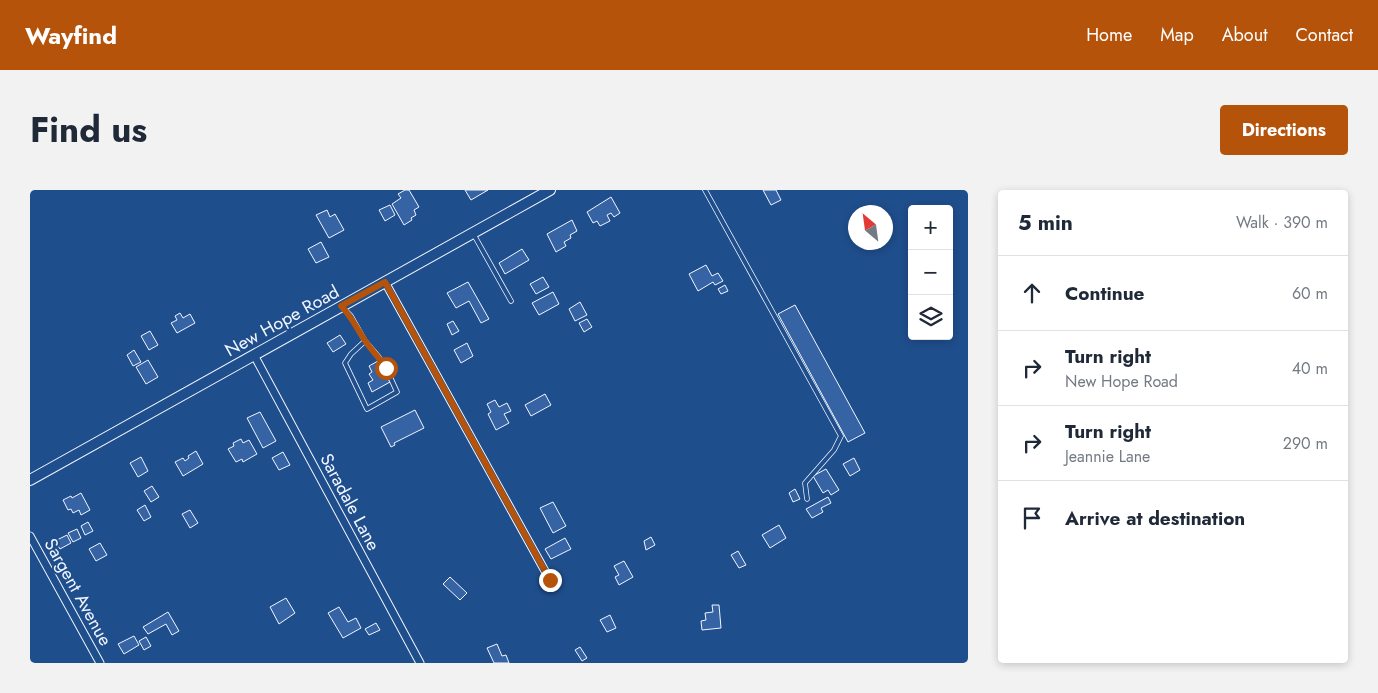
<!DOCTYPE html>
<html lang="en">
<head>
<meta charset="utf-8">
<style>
  :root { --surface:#fff; --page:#f2f2f3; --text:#1f2937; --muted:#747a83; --line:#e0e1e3; --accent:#b45309 }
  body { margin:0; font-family:Jost,sans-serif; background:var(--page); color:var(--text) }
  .controls { position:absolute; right:15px; top:15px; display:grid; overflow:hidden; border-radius:5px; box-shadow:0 2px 8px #0003 }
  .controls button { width:45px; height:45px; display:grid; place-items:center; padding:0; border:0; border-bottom:1px solid var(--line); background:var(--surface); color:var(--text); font:25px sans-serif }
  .compass { position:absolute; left:818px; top:15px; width:45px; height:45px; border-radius:50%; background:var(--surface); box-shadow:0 2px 8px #0003; rotate:331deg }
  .stop { position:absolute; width:15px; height:15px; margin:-11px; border:4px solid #b45309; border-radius:50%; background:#fff }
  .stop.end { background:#b45309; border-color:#fff; box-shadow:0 1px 5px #0008 }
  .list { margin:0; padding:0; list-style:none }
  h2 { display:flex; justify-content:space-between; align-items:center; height:65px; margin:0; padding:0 20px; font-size:21px }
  h2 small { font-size:16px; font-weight:400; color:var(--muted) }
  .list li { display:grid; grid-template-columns:32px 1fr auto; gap:15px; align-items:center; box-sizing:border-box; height:75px; padding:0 20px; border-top:1px solid var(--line) }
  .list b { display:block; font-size:19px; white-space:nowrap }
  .list p { margin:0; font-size:16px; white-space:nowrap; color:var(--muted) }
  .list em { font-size:16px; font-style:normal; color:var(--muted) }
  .icon { flex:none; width:28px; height:28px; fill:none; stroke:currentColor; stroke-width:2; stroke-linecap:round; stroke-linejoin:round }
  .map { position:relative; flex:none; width:938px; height:473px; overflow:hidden; border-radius:5px }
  header { display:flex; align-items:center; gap:30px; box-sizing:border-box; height:70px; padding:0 25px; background:var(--accent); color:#fff }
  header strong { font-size:24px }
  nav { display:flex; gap:28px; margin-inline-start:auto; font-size:18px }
  .intro { display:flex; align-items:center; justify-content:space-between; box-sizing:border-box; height:120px; padding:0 30px }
  h1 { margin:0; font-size:35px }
  .button { padding:12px 22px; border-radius:5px; background:var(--accent); color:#fff; font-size:18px; font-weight:700 }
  main { display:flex; gap:30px; padding:0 30px }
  aside { flex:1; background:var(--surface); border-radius:5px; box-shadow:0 2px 8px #0003 }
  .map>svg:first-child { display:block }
  .building { fill:#3563a3; stroke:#f2f6ff }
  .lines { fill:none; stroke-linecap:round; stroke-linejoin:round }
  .service-casing { stroke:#f2f6ff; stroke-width:5.5 }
  .minor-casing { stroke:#f2f6ff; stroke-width:9 }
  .secondary-casing { stroke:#f2f6ff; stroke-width:12 }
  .service { stroke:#1f4e8c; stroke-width:4 }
  .minor { stroke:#1f4e8c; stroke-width:7 }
  .secondary { stroke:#1f4e8c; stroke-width:10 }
  .route { stroke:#b45309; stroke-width:6 }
  .labels { text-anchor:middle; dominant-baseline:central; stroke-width:4; stroke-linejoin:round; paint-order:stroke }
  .street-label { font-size:18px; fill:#f2f6ff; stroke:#1f4e8c }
</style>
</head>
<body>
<header>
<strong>Wayfind</strong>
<nav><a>Home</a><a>Map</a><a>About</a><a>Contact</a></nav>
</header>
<div class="intro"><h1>Find us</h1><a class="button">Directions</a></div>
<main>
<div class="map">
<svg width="938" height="473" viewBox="0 0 938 473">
  <rect width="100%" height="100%" fill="#1f4e8c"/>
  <g class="building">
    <polygon points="375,0 379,0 389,17 384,20 386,25 381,28 382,30 374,35 362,14 371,8 368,4"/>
    <polygon points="435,0 458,0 441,10"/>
    <polygon points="733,0 746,0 751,10 741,15"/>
    <polygon points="581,7 590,23 584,27 581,23 577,25 580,31 570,36 567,31 563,33 557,22"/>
    <polygon points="360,15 365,25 355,31 349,20"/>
    <polygon points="297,20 300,27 305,24 314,40 299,48 286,25"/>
    <polygon points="542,30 547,41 540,45 541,48 534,52 536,56 526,62 517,44"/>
    <polygon points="291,52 299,67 286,73 278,59"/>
    <polygon points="492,59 499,70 475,84 469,73"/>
    <polygon points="676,75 682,86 688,83 693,91 685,95 683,92 668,101 659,84"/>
    <polygon points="513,87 519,97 506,104 500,94"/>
    <polygon points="438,92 459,129 451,133 439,111 426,118 417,103"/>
    <polygon points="695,95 698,101 691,104 688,99"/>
    <polygon points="523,102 529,114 509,125 502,113"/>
    <polygon points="550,112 557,125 545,131 539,119"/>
    <polygon points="765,115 835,243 818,252 748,124"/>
    <polygon points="150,123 153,128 160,124 165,133 147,143 141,133 147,130 145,126"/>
    <polygon points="557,129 562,137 554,142 549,133"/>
    <polygon points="423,131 429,141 422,145 417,134"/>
    <polygon points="120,141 128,155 119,160 111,146"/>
    <polygon points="310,145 316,154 303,162 297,153"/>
    <polygon points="437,153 443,166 431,173 424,160"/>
    <polygon points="104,160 111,172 103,176 97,165"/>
    <polygon points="118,170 128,187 116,194 106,177"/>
    <polygon points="348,171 360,192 342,202 338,193 343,190 339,184 342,182 339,176"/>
    <polygon points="515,204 521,215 501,226 495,215"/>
    <polygon points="465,210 469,217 477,213 481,221 474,224 479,233 466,240 458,224 461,222 457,214"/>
    <polygon points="385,220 394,238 364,253 365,255 361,257 351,237"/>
    <polygon points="230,222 246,251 233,258 217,228"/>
    <polygon points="211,249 213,253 219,250 227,264 213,272 212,269 206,272 198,259 204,256 203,253"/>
    <polygon points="166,261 173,274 153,286 145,272 153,268 155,271 159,268 158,266"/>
    <polygon points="253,262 260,275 249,280 242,268"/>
    <polygon points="111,267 118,281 108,287 100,273"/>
    <polygon points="824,268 830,280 820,286 813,274"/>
    <polygon points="796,279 809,300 801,305 798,300 793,303 783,286"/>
    <polygon points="122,296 129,307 121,312 114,301"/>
    <polygon points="765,299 770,309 763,312 759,303"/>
    <polygon points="51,303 60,320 51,325 49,320 43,323 41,319 38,320 33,310 41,306 42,308"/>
    <polygon points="798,307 801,313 791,318 793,322 782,328 776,319"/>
    <polygon points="523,312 536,336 523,343 510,318"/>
    <polygon points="115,315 121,327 114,331 107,320"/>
    <polygon points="160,320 168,333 160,338 152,324"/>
    <polygon points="58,332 63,341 55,345 51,336"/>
    <polygon points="749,335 756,348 740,358 732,345"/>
    <polygon points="47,339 51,348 43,352 38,343"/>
    <polygon points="37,345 41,353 30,359 25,351"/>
    <polygon points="621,347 625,355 616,360 614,351"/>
    <polygon points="535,348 541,359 521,369 515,359"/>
    <polygon points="70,353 77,365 66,371 59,359"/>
    <polygon points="708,361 716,375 709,378 701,365"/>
    <polygon points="594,371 603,387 589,395 585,387 589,385 584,376"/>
    <polygon points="420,387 437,403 430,410 413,394"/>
    <polygon points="256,408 265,423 249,434 240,417"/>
    <polygon points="682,415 689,415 691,438 672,440 671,431 676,430 675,423 683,422"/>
    <polygon points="309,417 318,432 326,428 331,438 313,448 298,423"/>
    <polygon points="138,422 149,441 142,445 136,434 118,444 113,437"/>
    <polygon points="580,425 586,438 577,442 570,430"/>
    <polygon points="346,433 350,440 339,445 335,439"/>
    <polygon points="104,446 109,455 94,464 88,454"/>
    <polygon points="116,447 121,456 114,460 109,451"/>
    <polygon points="467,454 472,466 476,465 479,473 464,473 457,458"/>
    <polygon points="550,457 557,468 552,471 545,460"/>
  </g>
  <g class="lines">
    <defs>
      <g id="service">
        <polyline points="675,0 811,246 804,260 775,293 777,309"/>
        <polyline points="444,45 481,111"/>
        <polyline points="313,118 321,126 335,151 348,166 356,178 367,202 337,219 315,173 321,164 335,151"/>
      </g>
      <g id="minor">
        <polyline points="355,92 520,390"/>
        <polyline points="224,165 390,473"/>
        <polyline points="0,346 70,473"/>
      </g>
      <polyline id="secondary" points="0,290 520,0"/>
    </defs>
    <use href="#service" class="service-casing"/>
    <use href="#minor" class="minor-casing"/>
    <use href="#secondary" class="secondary-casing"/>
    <use href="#service" class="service"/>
    <use href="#minor" class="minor"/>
    <use href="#secondary" class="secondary"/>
  </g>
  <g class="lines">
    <path class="route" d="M356,178c-7,-11 -16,-19 -22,-29 -8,-12 -13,-23 -23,-33l44,-24 165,298"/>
  </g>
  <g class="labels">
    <g class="street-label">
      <text transform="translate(252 131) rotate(-29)">New Hope Road</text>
      <text transform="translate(320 312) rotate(62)">Saradale Lane</text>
      <text transform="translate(48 402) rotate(61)">Sargent Avenue</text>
    </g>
  </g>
</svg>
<div class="controls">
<button>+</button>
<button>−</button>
<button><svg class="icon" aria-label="layers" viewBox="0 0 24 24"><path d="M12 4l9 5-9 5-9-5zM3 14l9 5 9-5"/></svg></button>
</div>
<svg class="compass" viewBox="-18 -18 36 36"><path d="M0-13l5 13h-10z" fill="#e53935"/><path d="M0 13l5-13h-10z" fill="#747a83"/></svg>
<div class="stop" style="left:356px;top:178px"></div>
<div class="stop end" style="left:520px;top:390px"></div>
</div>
<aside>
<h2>5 min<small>Walk · 390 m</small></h2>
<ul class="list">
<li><svg class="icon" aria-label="ahead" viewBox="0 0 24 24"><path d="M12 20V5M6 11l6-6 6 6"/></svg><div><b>Continue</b></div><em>60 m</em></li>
<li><svg class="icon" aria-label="right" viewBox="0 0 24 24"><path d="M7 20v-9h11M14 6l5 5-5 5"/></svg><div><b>Turn right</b><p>New Hope Road</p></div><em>40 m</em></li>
<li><svg class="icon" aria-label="right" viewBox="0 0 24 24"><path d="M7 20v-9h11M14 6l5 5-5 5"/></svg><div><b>Turn right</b><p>Jeannie Lane</p></div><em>290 m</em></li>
<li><svg class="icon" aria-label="arrive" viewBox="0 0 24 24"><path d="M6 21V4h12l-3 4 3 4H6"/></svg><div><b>Arrive at destination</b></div></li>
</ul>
</aside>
</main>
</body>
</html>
